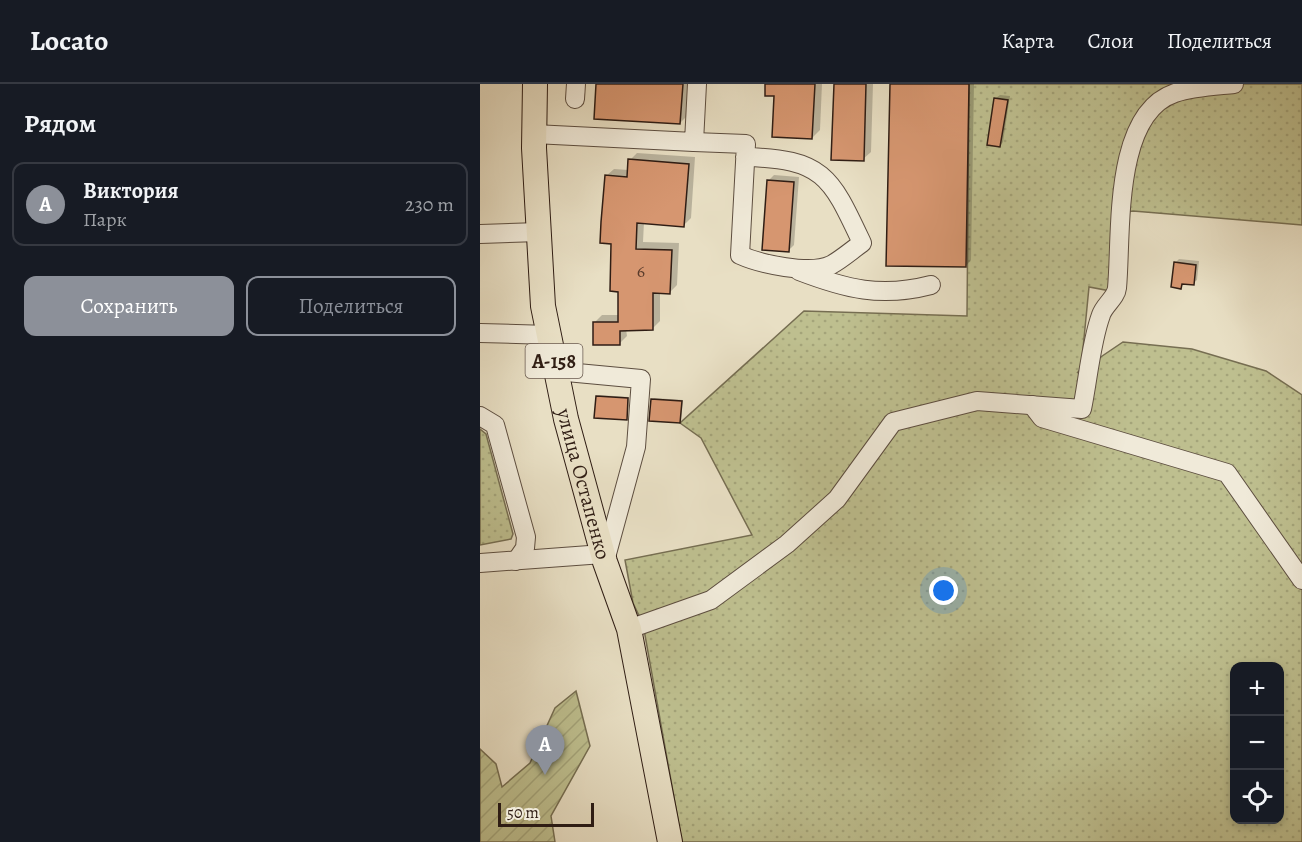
<!DOCTYPE html>
<html lang="ru">
<head>
<meta charset="utf-8">
<style>
  :root { --surface:#171b24; --page:#242831; --text:#f1f3f6; --muted:#9ea1a6; --line:#363941; --accent:#8c9099 }
  body { margin:0; font-family:Alegreya,serif; background:var(--page); color:var(--text) }
  .controls { position:absolute; right:18px; bottom:18px; display:grid; overflow:hidden; border-radius:12px; box-shadow:0 3px 9px #0003 }
  .controls button { width:54px; height:54px; display:grid; place-items:center; padding:0; border:0; border-bottom:2px solid var(--line); background:var(--surface); color:var(--text); font:30px sans-serif }
  .scale { position:absolute; left:18px; bottom:15px; width:96px; box-sizing:border-box; padding-left:6px; border:3px solid #2f1d14; border-top:0; font-size:16px; line-height:21px; white-space:nowrap; color:#2f1d14; -webkit-text-stroke:4px #f0ead9; paint-order:stroke }
  .you { position:absolute; left:464px; top:507px; width:21px; height:21px; margin:-15px; border:4px solid #fff; border-radius:50%; background:#1a73e8; box-shadow:0 0 0 9px #1a73e833 }
  .badge { display:grid; place-items:center; width:39px; height:39px; border-radius:50%; background:var(--accent); color:#fff; font-size:20px; font-weight:700 }
  .pin { position:absolute; translate:-50% -50px; filter:drop-shadow(0 2px 3px #0008) }
  .pin::after { content:''; position:absolute; top:32px; width:21px; height:18px; background:inherit; clip-path:polygon(0 0,100% 0,50% 100%) }
  .list { margin:0; padding:0; list-style:none }
  h2 { display:flex; justify-content:space-between; align-items:center; height:78px; margin:0; padding:0 24px; font-size:26px }
  h2 small { font-size:20px; font-weight:400; color:var(--muted) }
  .list li { display:grid; grid-template-columns:39px 1fr auto; gap:18px; align-items:center; box-sizing:border-box; height:84px; margin:0 12px 12px; padding:0 12px; border:2px solid var(--line); border-radius:12px }
  .list b { display:block; font-size:22px; white-space:nowrap }
  .list p { margin:0; font-size:20px; white-space:nowrap; color:var(--muted) }
  .list em { font-size:20px; font-style:normal; color:var(--muted) }
  .actions { display:flex; gap:12px; padding:18px 24px }
  .actions a { flex:1; padding:14px 0; border:2px solid var(--accent); border-radius:12px; text-align:center; font-size:21px; color:var(--accent) }
  .actions .main { background:var(--accent); color:#fff }
  .icon { flex:none; width:33px; height:33px; fill:none; stroke:currentColor; stroke-width:2; stroke-linecap:round; stroke-linejoin:round }
  .map { position:relative; flex:none; width:822px; height:758px; overflow:hidden }
  header { display:flex; align-items:center; gap:36px; box-sizing:border-box; height:84px; padding:0 30px; background:var(--surface); border-bottom:2px solid var(--line) }
  header strong { font-size:28px }
  nav { display:flex; gap:33px; margin-inline-start:auto; font-size:21px }
  main { display:flex }
  aside { flex:1; background:var(--surface) }
  .map>svg:first-child { display:block }
  .grass { fill:url(#grass-dots); stroke:#766e52; stroke-width:1.5; fill-rule:evenodd }
  .garden { fill:url(#garden-furrows); stroke:#766e52; stroke-width:1.5 }
  .shadow { fill:#0003 }
  .building { fill:#d69670; stroke:#2f1d14; stroke-width:1.5 }
  .lines { fill:none; stroke-linecap:round; stroke-linejoin:round }
  .minor-casing { stroke:#5d4e40; stroke-width:20 }
  .major-casing { stroke:#2f1d14; stroke-width:26 }
  .minor { stroke:#f0ead9; stroke-width:18 }
  .major { stroke:#e8dfc4; stroke-width:24 }
  .labels { text-anchor:middle; dominant-baseline:central; stroke-width:4.5; stroke-linejoin:round; paint-order:stroke }
  .number-label { font-size:18px; fill:#593b2b }
  .shield { fill:#f0ead9; stroke:#695a4f; stroke-width:1.5 }
  .shield-label { font-size:20px; font-weight:bold; fill:#2f1d14 }
  .street-label { font-size:21px; fill:#2f1d14; stroke:#f0ead9 }
</style>
</head>
<body>
<header>
<strong>Locato</strong>
<nav><a>Карта</a><a>Слои</a><a>Поделиться</a></nav>
</header>
<main>
<aside>
<h2>Рядом<small></small></h2>
<ul class="list">
<li><span class="badge">A</span><div><b>Виктория</b><p>Парк</p></div><em>230 m</em></li>
</ul>
<div class="actions"><a class="main">Сохранить</a><a>Поделиться</a></div>
</aside>
<div class="map">
<svg width="822" height="758" viewBox="0 0 822 758">
  <defs>
    <pattern id="grass-dots" width="8" height="8" patternUnits="userSpaceOnUse" patternTransform="scale(1.5)"><rect width="8" height="8" fill="#bebf8f"/><path d="M2 2h.1M6 6h.1" fill="none" stroke="#a4a47a" stroke-width="1.8" stroke-linecap="round"/></pattern>
    <pattern id="garden-furrows" width="10" height="10" patternUnits="userSpaceOnUse" patternTransform="scale(1.5)"><rect width="10" height="10" fill="#bebf8f"/><path d="M-1 1l2-2M0 10L10 0M9 11l2-2" fill="none" stroke="#a4a47a"/></pattern>
  </defs>
  <rect width="100%" height="100%" fill="#e8dfc4"/>
  <filter id="stains"><feTurbulence type="fractalNoise" baseFrequency=".00333" numOctaves="4"/><feColorMatrix values="0 0 0 0 .2 0 0 0 0 .09 0 0 0 0 .02 0 0 0 .5 -.17"/></filter>
  <radialGradient id="worn" r=".72"><stop offset=".6" stop-color="#630" stop-opacity="0"/><stop offset="1" stop-color="#630" stop-opacity=".3"/></radialGradient>
  <g class="grass">
    <path d="M489,0h333v141l-169,-14 -12,2 -5,79 -27,-5 -8,82 -4,4 46,-31 69,7 74,22 36,24v447h-620l-39,-218 -10,-21 -8,-43 127,-25 -51,-97 -21,-15 124,-112 163,5zM754,582h46v154h-46z"/>
    <polygon points="0,345 6,350 33,450 31,455 0,461"/>
  </g>
  <polygon class="garden" points="96,607 110,662 71,732 75,758 0,758 0,665 16,680 22,703 50,679 75,624"/>
  <g class="shadow">
    <polygon points="117,0 209,0 208,31 200,39"/>
    <polygon points="287,0 342,0 340,46 332,54"/>
    <polygon points="355,0 393,0 391,68 383,75"/>
    <polygon points="411,0 494,0 491,176 486,182"/>
    <polygon points="520,11 530,12 523,58 520,62 516,14"/>
    <polygon points="157,69 215,73 211,134 203,142 164,138 163,158 199,159 197,201 190,208 180,208 180,237 172,245 146,245 147,252 139,260 114,239 122,231 140,231 140,206 126,92 134,85 149,86 150,76"/>
    <polygon points="294,91 319,93 314,161 308,167 288,97"/>
    <polygon points="699,175 719,177 717,196 713,199 704,199 701,203 695,179"/>
    <polygon points="119,311 149,313 148,333 117,312"/>
    <polygon points="174,314 203,316 201,336 200,338 172,316"/>
  </g>
  <g class="building">
    <polygon points="116,0 203,0 200,40 114,35"/>
    <polygon points="285,0 335,0 332,55 292,53 294,12 285,12"/>
    <polygon points="354,0 386,0 384,77 351,76"/>
    <polygon points="410,0 489,0 486,183 406,182"/>
    <polygon points="514,14 528,16 520,63 507,61"/>
    <polygon points="148,75 209,80 204,143 157,139 156,165 192,166 190,210 173,209 173,246 140,247 140,261 113,261 113,238 138,238 138,208 130,207 131,160 120,159 121,138 125,91 147,93"/>
    <polygon points="287,96 314,98 309,168 282,166"/>
    <polygon points="694,178 716,181 714,201 702,200 701,205 691,203"/>
    <polygon points="116,312 148,314 147,336 114,334"/>
    <polygon points="171,315 202,317 200,339 169,337"/>
  </g>
  <g class="lines">
    <defs>
      <g id="minor">
        <polyline points="95,15 96,0"/>
        <polyline points="54,50 214,58 217,0"/>
        <path d="M214,58l52,2 -6,111c20,9 70,20 91,10 11,-6 21,-15 31,-22 -31,-66 -38,-84 -117,-86"/>
        <polyline points="0,150 59,148"/>
        <path d="M319,187c47,18 82,27 132,14"/>
        <polyline points="0,249 69,251"/>
        <polyline points="76,287 161,295 156,363 125,477"/>
        <polyline points="552,321 562,334 747,389 822,496"/>
        <polyline points="0,332 15,341 46,453 45,464 36,477"/>
        <polyline points="0,479 123,470"/>
        <path d="M149,545l82,-29 76,-56 50,-45 56,-77 84,-21 105,8c6,-29 9,-67 19,-94 3,-10 15,-17 16,-27 5,-52 -5,-174 58,-195 18,-6 40,-7 59,-9"/>
      </g>
      <g id="major">
        <path id="s1" d="M55,0l-1,64 9,158 23,113 39,143 24,67 41,213"/>
      </g>
    </defs>
    <use href="#minor" class="minor-casing"/>
    <use href="#major" class="major-casing"/>
    <use href="#minor" class="minor"/>
    <use href="#major" class="major"/>
  </g>
  <g class="labels">
    <g class="number-label">
      <text x="161" y="187">6</text>
    </g>
    <rect class="shield" x="45.5" y="260" width="57" height="34" rx="4.5"/>
    <g class="shield-label">
      <text x="74" y="277">А-158</text>
    </g>
    <g class="street-label">
      <text stroke="none"><textPath href="#s1" startOffset="405">улица Остапенко</textPath></text>
    </g>
  </g>
  <rect width="100%" height="100%" filter="url(#stains)"/>
  <rect width="100%" height="100%" fill="url(#worn)"/>
</svg>
<div class="controls">
<button>+</button>
<button>−</button>
<button><svg class="icon" aria-label="locate" viewBox="0 0 24 24"><circle cx="12" cy="12" r="6"/><path d="M12 2v4M12 18v4M2 12h4M18 12h4"/></svg></button>
</div>
<div class="scale">50 m</div>
<div class="you"></div>
<div class="pin badge" style="left:65px;top:691px">A</div>
</div>
</main>
</body>
</html>
